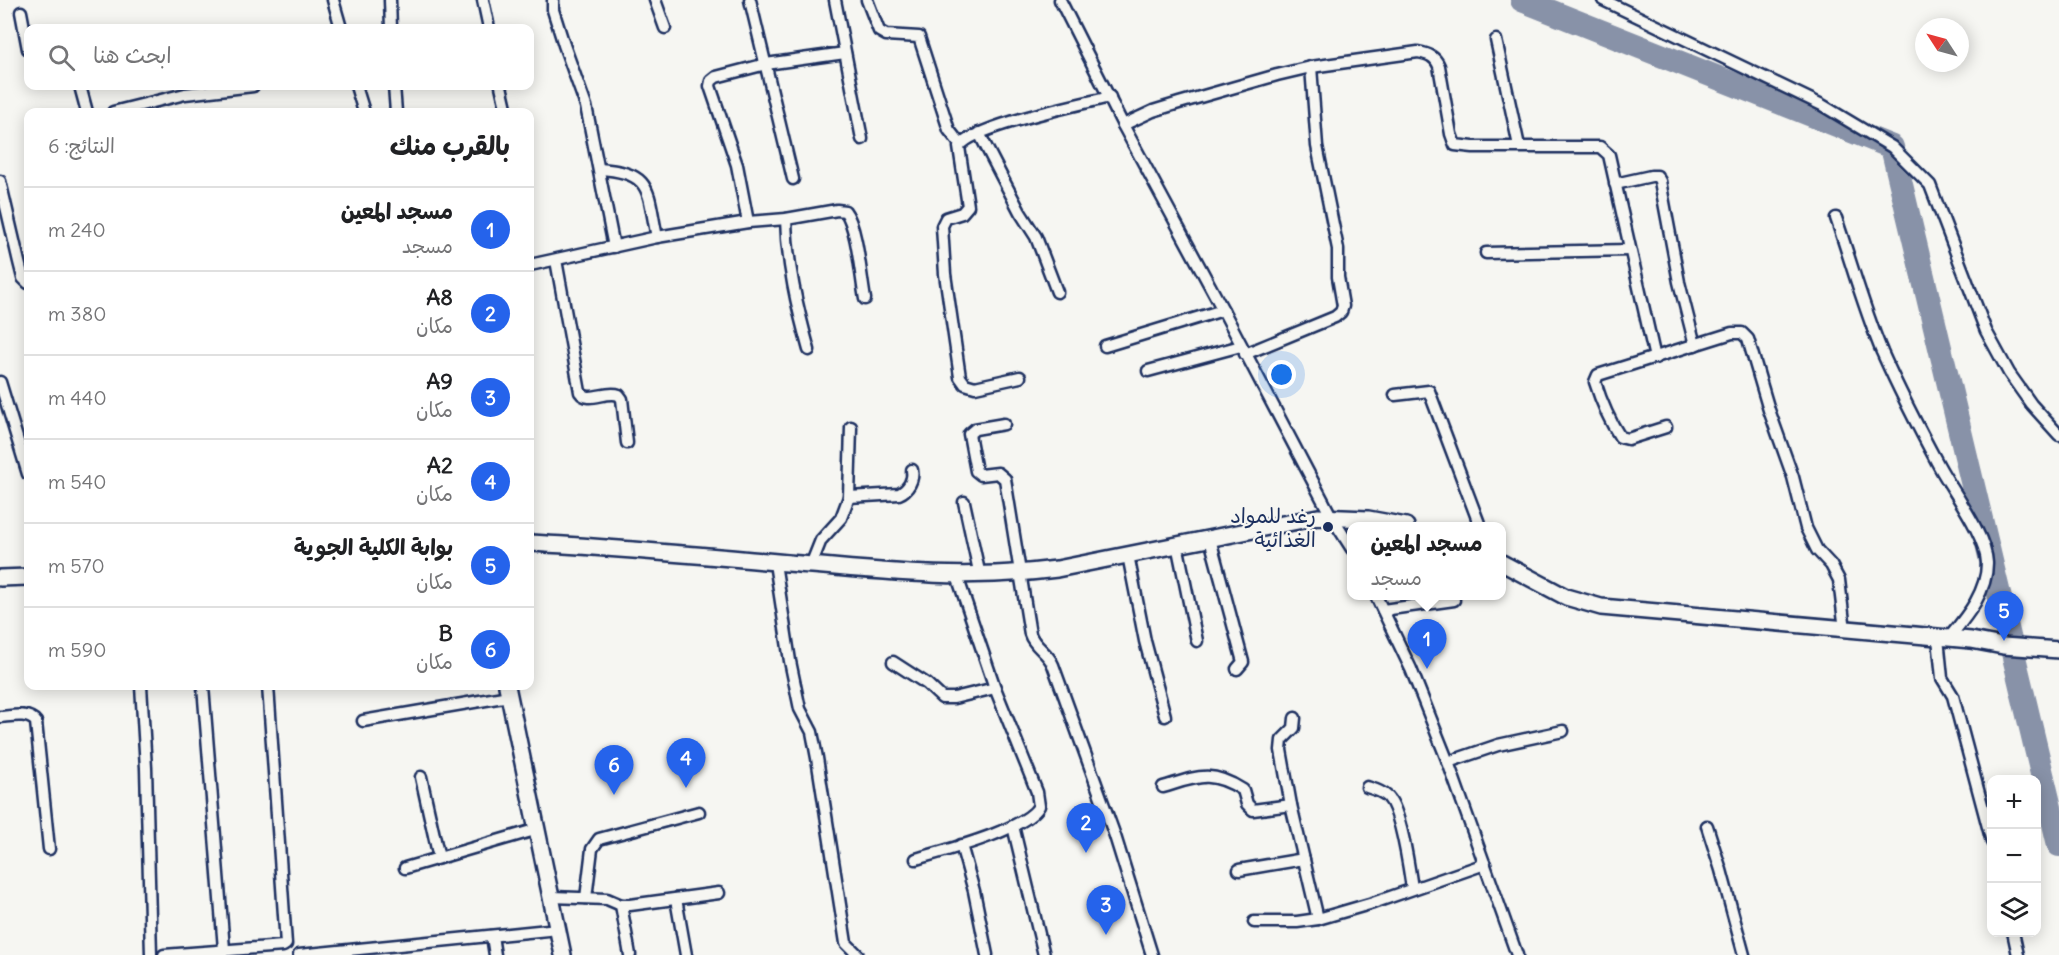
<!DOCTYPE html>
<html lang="ar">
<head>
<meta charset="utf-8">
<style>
  :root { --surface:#fff; --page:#f2f2f2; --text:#202124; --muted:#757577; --line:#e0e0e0; --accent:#2563eb }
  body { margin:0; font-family:Delius,"Playpen Sans Arabic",sans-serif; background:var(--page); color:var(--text); direction:rtl }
  .controls { position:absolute; right:18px; bottom:18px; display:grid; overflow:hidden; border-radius:12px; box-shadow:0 3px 15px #0003 }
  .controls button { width:54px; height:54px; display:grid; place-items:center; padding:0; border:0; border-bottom:2px solid var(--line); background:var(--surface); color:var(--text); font:30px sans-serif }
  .compass { position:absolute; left:1915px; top:18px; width:54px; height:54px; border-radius:50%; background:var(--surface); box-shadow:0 3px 15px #0003; rotate:306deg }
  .you { position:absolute; left:1282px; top:375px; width:21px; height:21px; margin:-15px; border:4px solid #fff; border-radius:50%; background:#1a73e8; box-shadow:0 0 0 9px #1a73e833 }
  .badge { display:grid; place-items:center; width:39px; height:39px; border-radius:50%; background:var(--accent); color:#fff; font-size:20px; font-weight:700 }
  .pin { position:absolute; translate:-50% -50px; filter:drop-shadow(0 2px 3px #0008) }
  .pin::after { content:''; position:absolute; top:32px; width:21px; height:18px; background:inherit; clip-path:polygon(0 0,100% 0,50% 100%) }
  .popup { position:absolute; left:1347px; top:522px; width:159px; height:78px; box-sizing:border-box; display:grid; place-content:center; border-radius:12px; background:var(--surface); filter:drop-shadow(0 2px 4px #0005); font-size:20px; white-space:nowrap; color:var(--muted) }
  .popup b { font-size:22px; color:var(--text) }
  .popup::after { content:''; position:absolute; left:50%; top:100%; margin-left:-12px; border:12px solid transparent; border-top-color:var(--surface) }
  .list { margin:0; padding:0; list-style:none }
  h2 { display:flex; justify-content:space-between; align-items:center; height:78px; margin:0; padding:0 24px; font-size:26px }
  h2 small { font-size:20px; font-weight:400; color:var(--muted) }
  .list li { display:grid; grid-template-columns:39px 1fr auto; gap:18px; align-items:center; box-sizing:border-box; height:84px; padding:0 24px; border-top:2px solid var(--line) }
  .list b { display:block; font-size:22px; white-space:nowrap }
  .list p { margin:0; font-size:20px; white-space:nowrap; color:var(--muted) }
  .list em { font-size:20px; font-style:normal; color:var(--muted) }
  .icon { flex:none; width:33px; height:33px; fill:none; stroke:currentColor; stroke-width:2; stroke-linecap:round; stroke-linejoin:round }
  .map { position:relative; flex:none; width:2059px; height:955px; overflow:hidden; direction:ltr }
  .search { position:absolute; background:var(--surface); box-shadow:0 3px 15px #0003; left:24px; top:24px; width:510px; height:66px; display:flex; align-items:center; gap:15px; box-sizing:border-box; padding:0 21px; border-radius:12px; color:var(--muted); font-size:22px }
  .panel { position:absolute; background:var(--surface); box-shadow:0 3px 15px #0003; left:24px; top:108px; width:510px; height:582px; border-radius:12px; direction:rtl }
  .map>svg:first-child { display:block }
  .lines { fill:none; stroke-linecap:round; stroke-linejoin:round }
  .taxiway { stroke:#8892a8; stroke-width:24 }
  .street-casing { stroke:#1b2f5e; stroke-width:15 }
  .secondary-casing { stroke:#1b2f5e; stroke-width:20 }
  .street { stroke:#f6f6f2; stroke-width:10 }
  .secondary { stroke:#f6f6f2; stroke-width:15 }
  .poi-dot { fill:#1b2f5e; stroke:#f6f6f2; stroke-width:2 }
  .labels { text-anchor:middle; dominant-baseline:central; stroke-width:4.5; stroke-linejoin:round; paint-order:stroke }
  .poi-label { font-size:21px; fill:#1b2f5e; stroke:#f6f6f2; text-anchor:end }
</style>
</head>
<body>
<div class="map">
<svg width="2059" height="955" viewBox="0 0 2059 955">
  <rect width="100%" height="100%" fill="#f6f6f2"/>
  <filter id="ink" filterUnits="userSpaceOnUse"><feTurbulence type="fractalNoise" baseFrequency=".0167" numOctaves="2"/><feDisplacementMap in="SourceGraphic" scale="12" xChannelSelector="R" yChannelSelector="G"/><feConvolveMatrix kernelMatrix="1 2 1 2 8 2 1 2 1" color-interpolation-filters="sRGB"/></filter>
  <g filter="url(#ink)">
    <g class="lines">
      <polyline class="taxiway" points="1522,0 1892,147 2059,845"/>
      <defs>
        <g id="street">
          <polyline points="333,0 341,28"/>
          <polyline points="390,0 391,28"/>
          <polyline points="483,0 489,28"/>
          <polyline points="553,0 553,10 564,45 586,106 614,247"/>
          <polyline points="655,0 665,28"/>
          <polyline points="750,0 793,179"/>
          <polyline points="835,0 862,139"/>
          <polyline points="867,0 879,31 886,35 919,37 949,130 960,144"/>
          <polyline points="1060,0 1123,125 1223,310 1331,516 1352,549"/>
          <polyline points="1603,0 1822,105 1892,147 1930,185 1986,331 2009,373 2031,404 2059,435"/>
          <polyline points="21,12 28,49"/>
          <polyline points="1496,40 1519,146"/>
          <polyline points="80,86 87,112"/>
          <polyline points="356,86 364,112"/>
          <polyline points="394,86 396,112"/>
          <polyline points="501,86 507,112"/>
          <polyline points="113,112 185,94 253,86"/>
          <path d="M1123,125l30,-14 26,-8 98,-28 34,-8 107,-15c10,2 17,4 21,14l12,68 4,11 18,2h127l9,8 46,203"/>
          <polyline points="979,133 1020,212 1036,237 1057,292"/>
          <path d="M599,169c55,3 48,23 58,68"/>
          <polyline points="0,181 19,262 23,278 28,283"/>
          <polyline points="1615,184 1651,176 1657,176 1660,181 1679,282 1695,345"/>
          <path d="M1836,218c15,44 28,91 46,134 17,38 37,77 57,114 14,26 47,69 48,97 0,30 -21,54 -39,76"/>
          <path d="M786,219c1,45 11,88 23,131"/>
          <polyline points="748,222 737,165 710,86 711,81 716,77 766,64 845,53"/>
          <polyline points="1486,253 1630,250"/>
          <path d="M556,260l24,132c8,12 26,-2 39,3l3,4 5,44"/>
          <path d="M530,265l127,-28 91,-15 38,-3 51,-9 8,1c12,15 16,67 20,88"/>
          <polyline points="1105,346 1223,310"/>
          <polyline points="1245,354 1335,317 1341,312 1343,306 1338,277 1338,249 1317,146 1311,67"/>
          <polyline points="1148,371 1241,346"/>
          <path d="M1020,377l-45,10 -10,-3 -5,-7 -15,-103 -3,-48 4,-8 16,-5 6,-7 -9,-59c13,-21 123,-43 151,-50"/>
          <polyline points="0,382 28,474"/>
          <polyline points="1395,395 1429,391 1480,526"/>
          <path d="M1004,424l-29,5 -6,5 7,37 5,4 17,-2 7,6 25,155c4,13 18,18 23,31l62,171 37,119"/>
          <path d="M1666,427l-38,12 -8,-2c-11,-17 -19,-36 -25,-55l3,-7 134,-42h10l6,6 21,71 24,67 13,51 11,22 14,15 8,15 6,50"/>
          <path d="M849,497l50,-3c9,-4 15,-14 13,-24"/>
          <polyline points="964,502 980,576"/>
          <polyline points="1210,539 1243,662 1237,669"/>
          <polyline points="1177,544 1197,641"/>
          <polyline points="1128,555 1145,641 1165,716"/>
          <polyline points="775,563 790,661 800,709 812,732 817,758 846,943 858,955"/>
          <polyline points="811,565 821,540 841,518 849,497 851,427"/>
          <polyline points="1376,596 1411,669 1448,762 1517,955"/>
          <polyline points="1383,610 1454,600"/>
          <polyline points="1938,638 1942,678 1953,696 1992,842"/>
          <polyline points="893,662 927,684 942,698 954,698 995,688"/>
          <polyline points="141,686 146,768 151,955"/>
          <polyline points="203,686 224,949"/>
          <path d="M0,717c12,-1 28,-5 36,5l13,127"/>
          <polyline points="1295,718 1294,728 1282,740 1281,750 1291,805 1318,919"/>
          <polyline points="363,721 509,696"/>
          <polyline points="1448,762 1498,745 1563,731"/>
          <polyline points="421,777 439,858"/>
          <path d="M1163,787c34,-10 47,-18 80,3l4,14 6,6 38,-5"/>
          <path d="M1367,787c7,2 15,4 21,10 13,14 21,71 24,91"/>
          <polyline points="1013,826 1044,955"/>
          <polyline points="1707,826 1721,870 1744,955"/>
          <polyline points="961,845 974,891 987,955"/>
          <path d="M916,859c27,-8 110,-29 123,-53l-2,-14 -42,-104 -38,-112"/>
          <polyline points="405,868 538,829"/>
          <polyline points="1239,870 1304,859"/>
          <polyline points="552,897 607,899 621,905 630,905 719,893"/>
          <polyline points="586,898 592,849 599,839 699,812"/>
          <polyline points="676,899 686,955"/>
          <polyline points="621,905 630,955"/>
          <polyline points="1254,922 1297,922 1318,919 1373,903 1485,864"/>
          <polyline points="2013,932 2018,955"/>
          <polyline points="492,936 495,955"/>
          <polyline points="164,955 283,946 286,944 268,686"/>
          <polyline points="299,955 558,929"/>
        </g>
        <g id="secondary">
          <path d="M530,543c94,5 187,14 281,22 86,8 160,15 246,4l261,-52 50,2 38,7"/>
          <polyline points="1502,563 1566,597 1601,607 1971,640 2003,646 2059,650"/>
          <polyline points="0,578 28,577"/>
          <polyline points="507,686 563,955"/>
        </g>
      </defs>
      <use href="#street" class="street-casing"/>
      <use href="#secondary" class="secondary-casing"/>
      <use href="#street" class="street"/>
      <use href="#secondary" class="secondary"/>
    </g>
  </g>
  <circle class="poi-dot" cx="1328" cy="527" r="6"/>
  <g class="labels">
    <g class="poi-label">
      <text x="1316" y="515">رغد للمواد<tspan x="1316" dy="24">الغذائية</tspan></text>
    </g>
  </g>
</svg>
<div class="controls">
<button>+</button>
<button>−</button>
<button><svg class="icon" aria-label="layers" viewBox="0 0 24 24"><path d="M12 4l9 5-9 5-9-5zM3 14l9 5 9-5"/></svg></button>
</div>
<svg class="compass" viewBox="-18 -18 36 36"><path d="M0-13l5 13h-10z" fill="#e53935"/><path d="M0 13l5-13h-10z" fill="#757577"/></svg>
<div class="you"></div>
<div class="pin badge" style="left:1427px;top:669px">1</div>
<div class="popup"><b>مسجد المعين</b>مسجد</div>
<div class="pin badge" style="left:1086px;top:853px">2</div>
<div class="pin badge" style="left:1106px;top:935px">3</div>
<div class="pin badge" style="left:686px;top:788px">4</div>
<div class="pin badge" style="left:2004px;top:641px">5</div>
<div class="pin badge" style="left:614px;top:795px">6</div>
<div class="search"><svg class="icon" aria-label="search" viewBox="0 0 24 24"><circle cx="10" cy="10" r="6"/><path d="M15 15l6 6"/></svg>ابحث هنا</div>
<section class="panel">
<h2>بالقرب منك<small>النتائج: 6</small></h2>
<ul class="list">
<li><span class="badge">1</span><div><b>مسجد المعين</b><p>مسجد</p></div><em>240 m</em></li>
<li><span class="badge">2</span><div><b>A8</b><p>مكان</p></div><em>380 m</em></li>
<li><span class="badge">3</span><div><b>A9</b><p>مكان</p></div><em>440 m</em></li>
<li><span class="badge">4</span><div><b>A2</b><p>مكان</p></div><em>540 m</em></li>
<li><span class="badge">5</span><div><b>بوابة الكلية الجوية</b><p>مكان</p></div><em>570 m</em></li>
<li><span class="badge">6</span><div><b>B</b><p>مكان</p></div><em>590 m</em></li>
</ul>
</section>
</div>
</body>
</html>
